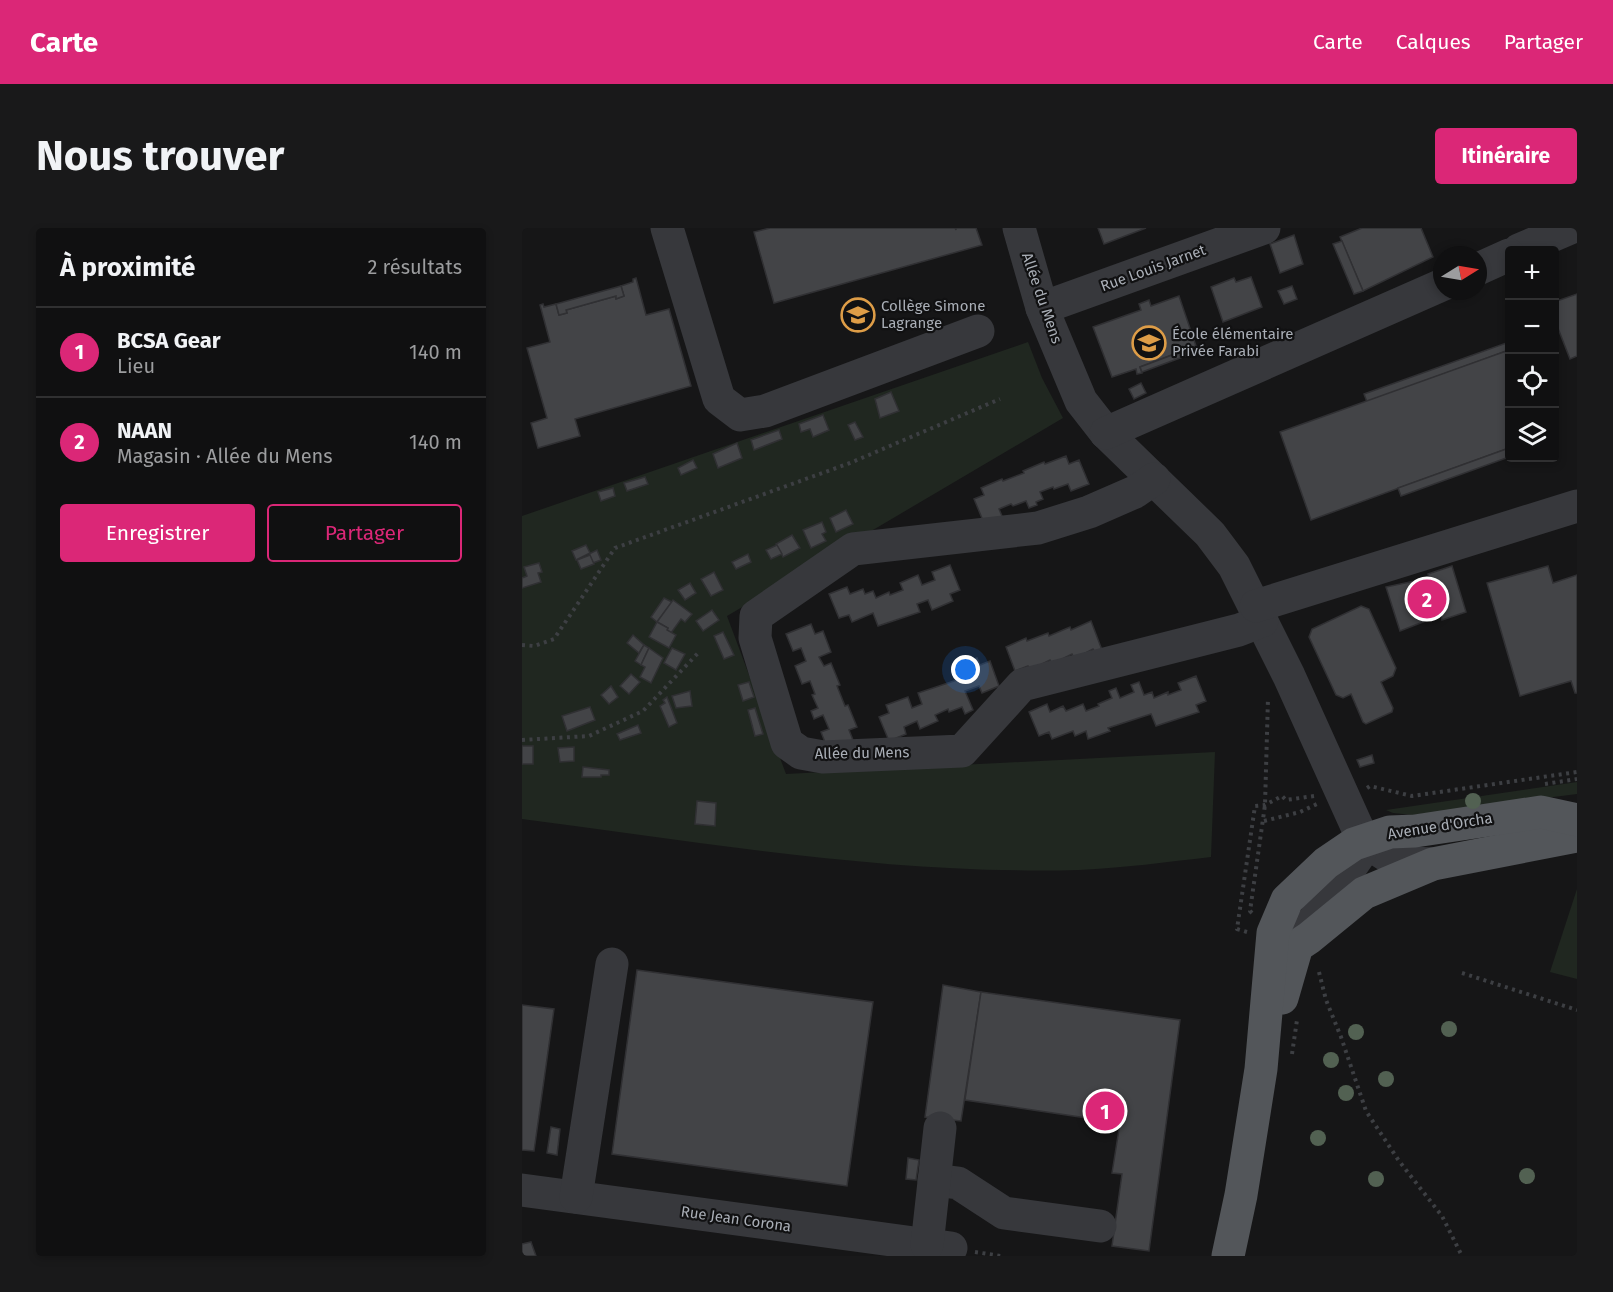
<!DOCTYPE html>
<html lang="fr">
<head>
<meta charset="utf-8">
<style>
  :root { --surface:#101011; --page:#19191a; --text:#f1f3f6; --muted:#9c9d9f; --line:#303031; --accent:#db2777 }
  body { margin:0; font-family:"Fira Sans",sans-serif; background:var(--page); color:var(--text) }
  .controls { position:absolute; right:18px; top:18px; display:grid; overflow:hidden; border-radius:6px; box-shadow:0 3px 9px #0003 }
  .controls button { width:54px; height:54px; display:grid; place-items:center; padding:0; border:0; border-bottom:2px solid var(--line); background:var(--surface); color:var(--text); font:30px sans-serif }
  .compass { position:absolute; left:911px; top:18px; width:54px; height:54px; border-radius:50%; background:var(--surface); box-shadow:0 3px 9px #0003; rotate:79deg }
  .you { position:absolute; left:444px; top:442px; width:21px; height:21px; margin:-15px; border:4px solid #fff; border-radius:50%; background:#1a73e8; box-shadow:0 0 0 9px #1a73e833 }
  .badge { display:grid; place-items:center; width:39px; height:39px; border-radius:50%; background:var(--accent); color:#fff; font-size:20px; font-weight:700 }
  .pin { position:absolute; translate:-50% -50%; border:3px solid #fff; box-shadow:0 2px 6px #0006 }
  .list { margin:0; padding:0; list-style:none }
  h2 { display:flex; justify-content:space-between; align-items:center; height:78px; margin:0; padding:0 24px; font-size:26px }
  h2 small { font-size:20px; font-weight:400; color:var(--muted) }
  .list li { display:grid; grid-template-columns:39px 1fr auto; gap:18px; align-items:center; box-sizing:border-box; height:90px; padding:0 24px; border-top:2px solid var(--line) }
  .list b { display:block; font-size:22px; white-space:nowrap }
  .list p { margin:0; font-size:20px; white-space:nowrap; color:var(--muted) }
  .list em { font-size:20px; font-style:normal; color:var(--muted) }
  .actions { display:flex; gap:12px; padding:18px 24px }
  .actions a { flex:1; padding:14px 0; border:2px solid var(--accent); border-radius:6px; text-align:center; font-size:21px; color:var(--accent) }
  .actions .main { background:var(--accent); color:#fff }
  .icon { flex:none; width:33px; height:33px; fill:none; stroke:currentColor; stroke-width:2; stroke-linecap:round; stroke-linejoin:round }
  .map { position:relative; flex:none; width:1055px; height:1028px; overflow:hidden; border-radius:6px }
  header { display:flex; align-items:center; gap:36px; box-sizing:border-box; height:84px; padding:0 30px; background:var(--accent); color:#fff }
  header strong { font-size:28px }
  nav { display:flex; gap:33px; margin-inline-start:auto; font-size:21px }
  .intro { display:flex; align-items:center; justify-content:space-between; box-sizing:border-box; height:144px; padding:0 36px }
  h1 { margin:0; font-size:42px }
  .button { padding:15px 27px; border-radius:6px; background:var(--accent); color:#fff; font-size:21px; font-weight:700 }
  main { display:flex; gap:36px; padding:0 36px }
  aside { flex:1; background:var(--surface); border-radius:6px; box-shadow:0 3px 9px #0003 }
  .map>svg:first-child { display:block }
  .green { fill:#202720 }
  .building { fill:#434447; stroke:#303033; stroke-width:1.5 }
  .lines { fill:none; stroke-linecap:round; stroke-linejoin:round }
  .path { stroke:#3d3f43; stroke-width:4; stroke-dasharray:3 4.5; stroke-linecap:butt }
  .minor { stroke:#37383c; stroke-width:33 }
  .major { stroke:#53565a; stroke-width:33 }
  .tree { fill:#526152 }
  .labels { text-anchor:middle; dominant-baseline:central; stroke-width:4.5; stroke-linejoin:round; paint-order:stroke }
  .street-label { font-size:15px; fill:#a9aeb6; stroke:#111112 }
  .poi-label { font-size:15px; fill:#a9aeb6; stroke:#111112; text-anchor:start }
</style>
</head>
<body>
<header>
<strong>Carte</strong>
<nav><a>Carte</a><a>Calques</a><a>Partager</a></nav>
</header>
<div class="intro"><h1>Nous trouver</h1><a class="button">Itinéraire</a></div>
<main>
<aside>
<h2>À proximité<small>2 résultats</small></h2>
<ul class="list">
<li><span class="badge">1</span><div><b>BCSA Gear</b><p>Lieu</p></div><em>140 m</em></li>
<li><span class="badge">2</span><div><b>NAAN</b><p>Magasin · Allée du Mens</p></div><em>140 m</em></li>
</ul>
<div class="actions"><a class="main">Enregistrer</a><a>Partager</a></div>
</aside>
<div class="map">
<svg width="1055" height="1028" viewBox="0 0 1055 1028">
  <rect width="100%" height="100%" fill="#161617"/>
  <g class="green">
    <path d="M506,114l14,36 21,40 -336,198 59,158 429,-22 -4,105c-44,5 -88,11 -132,13 -186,5 -373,-27 -557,-51v-303z"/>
    <polygon points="1055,554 1055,566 891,587 871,585 864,582"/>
    <polygon points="1055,661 1055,751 1028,744"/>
  </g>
  <g class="building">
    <polygon points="248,0 433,0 434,2 434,0 454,0 460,17 252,75 232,4"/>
    <polygon points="576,0 624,0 582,16"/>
    <polygon points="840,0 899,0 911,29 841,63 818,9"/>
    <polygon points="772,7 781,36 758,45 748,16"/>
    <polygon points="820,13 841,63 832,66 811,16"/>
    <polygon points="729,49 740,79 701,94 689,59 712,50 714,54"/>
    <polygon points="114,50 124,87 147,81 169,158 53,191 58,208 16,220 9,195 25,190 5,120 28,114 18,77 21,76 22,79 34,76 37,87 45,85 44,82 94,68 94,71 102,68 99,58 111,54 111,51"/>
    <polygon points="99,58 102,68 94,71 94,68 44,82 45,85 37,87 34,76"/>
    <polygon points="770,58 775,71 762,76 756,63"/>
    <polygon points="1055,66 1055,128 1048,131 1032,90 1032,74"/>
    <polygon points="657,68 674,118 618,139 620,145 615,146 614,141 590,149 571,99 619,82 617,76 627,72 629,78"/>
    <polygon points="987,114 987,122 845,174 842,166"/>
    <polygon points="674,118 677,123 620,144 618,139"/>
    <polygon points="987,122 987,220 789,292 758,204"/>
    <polygon points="619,155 624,165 612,171 607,161"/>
    <polygon points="369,164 377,183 358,190 353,171"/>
    <polygon points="301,187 307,202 291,209 288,201 279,204 277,196"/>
    <polygon points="333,194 341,209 333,212 326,197"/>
    <polygon points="257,202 260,211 232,222 229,212"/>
    <polygon points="215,215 220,230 196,240 191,226"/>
    <polygon points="987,220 987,229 879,268 876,260"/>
    <polygon points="544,228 547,236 557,232 567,256 549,263 546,256 532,261 531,259 518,264 521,271 514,274 515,277 507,280 504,273 491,278 489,276 477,281 480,288 462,295 452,271 462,267 459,260 480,251 481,253 502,245 501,243 522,234 523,236"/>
    <polygon points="171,232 175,240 159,247 156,240"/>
    <polygon points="123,249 126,256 105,263 102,255"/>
    <polygon points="91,260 93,268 79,273 76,264"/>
    <polygon points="324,282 331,296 314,304 308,290"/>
    <polygon points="300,294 304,304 300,306 304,313 289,320 281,302"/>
    <polygon points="270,307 278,320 261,329 254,316"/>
    <polygon points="64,317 68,325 54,332 50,323"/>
    <polygon points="255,317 260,326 249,331 244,322"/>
    <polygon points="75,322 79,332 71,335 67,326"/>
    <polygon points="226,326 229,334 214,341 210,334"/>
    <polygon points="68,327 72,336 59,341 55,332"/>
    <polygon points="17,335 20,344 16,345 19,354 0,360 0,350 5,348 2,339"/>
    <polygon points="428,337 438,362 428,366 431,373 410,382 406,372 395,376 398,384 356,398 351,385 330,394 327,387 317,390 307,366 325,359 328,366 341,361 343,366 351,363 354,370 367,364 368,367 381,362 378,355 396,347 400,357 413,352 410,344"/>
    <polygon points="930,338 944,384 920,392 919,387 878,403 864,359 907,350 906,346"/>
    <polygon points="1026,338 1031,355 1055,347 1055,465 1053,465 1049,453 998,468 965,355"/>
    <polygon points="192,344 201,362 189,368 179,351"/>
    <polygon points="168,355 174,365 163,372 156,362"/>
    <polygon points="142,370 150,374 135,394 129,389"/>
    <polygon points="151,372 170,386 163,394 159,391 149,405 145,402 146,400 135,394"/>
    <polygon points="839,378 847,381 874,440 871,448 859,454 871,480 870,484 844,496 841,494 829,466 821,470 814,467 787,409 790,401"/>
    <polygon points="190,382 197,392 181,403 174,393"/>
    <polygon points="569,393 580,422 573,425 571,421 552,431 550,426 530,436 528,432 508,442 506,438 493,443 484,419 504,410 505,413 526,405 527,408 548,399 549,402"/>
    <polygon points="135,394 146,400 145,402 154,407 147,420 127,409"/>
    <polygon points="289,396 293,406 301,403 309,424 297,429 302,438 309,435 318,457 315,458 323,478 326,477 335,499 327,502 331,512 306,522 299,504 307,501 301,487 292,491 289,483 296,480 290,467 293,466 288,453 280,456 273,438 284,433 279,420 271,423 264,406"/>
    <polygon points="201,404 212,427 202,431 192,408"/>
    <polygon points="111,407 122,417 117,425 105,415"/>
    <polygon points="122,417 127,420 119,437 113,433"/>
    <polygon points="127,420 141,430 129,455 118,449 123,439 119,437"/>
    <polygon points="150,420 163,426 154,442 142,435"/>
    <polygon points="455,430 458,437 468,433 477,458 460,465 457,458 443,463 451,482 443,486 440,479 427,484 426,481 413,487 416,493 398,501 395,493 382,499 384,506 367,513 357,489 367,485 364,477 386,469 390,480 400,476 396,465 438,451 434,438"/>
    <polygon points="109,446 118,454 107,466 98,458"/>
    <polygon points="674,448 684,473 674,477 677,484 634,498 629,486 586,500 588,503 566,511 564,503 553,508 551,503 530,511 527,504 517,508 507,484 525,476 528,484 541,478 544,483 561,476 564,483 577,478 576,476 590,470 587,463 594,460 598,470 612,464 609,457 617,454 622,467 630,464 632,470 646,464 646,467 659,462 656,455"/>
    <polygon points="227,454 232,469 221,473 216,457"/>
    <polygon points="89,458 96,469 87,476 79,467"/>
    <polygon points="168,463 170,478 154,480 150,468"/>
    <polygon points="145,469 155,495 147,499 138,478 143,475 141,472"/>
    <polygon points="68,479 73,492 45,503 40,488"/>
    <polygon points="233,480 241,506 233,508 226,482"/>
    <polygon points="116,497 119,505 98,512 95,506"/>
    <rect x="0" y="518" width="11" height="18"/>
    <polygon points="52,519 52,533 38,534 36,520"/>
    <polygon points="850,527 852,535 838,539 835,532"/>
    <polygon points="61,539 87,542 87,547 79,547 79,549 60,549"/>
    <polygon points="175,573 194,575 193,598 173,596"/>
    <polygon points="115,742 351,774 325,958 90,926"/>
    <polygon points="421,757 459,764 439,893 403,889"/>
    <polygon points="459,764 658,792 627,1023 590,1018 600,946 590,945 598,895 443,872"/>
    <polygon points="0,777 32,781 12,923 0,922"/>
    <polygon points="29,899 38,901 35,927 25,925"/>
    <polygon points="386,930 397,932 394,952 384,951"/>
    <polygon points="9,1014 14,1028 0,1028 0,1016"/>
  </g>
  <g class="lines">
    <g class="path">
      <polyline points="0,417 12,418 32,411 93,320 328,235 478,171"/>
      <polyline points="0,512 67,508 121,483 178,423"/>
      <polyline points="1023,556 1055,551"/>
      <polyline points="845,560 848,558 890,568 1055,544"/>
      <polyline points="742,593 778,584 795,576"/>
      <polyline points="730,685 728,683 743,577 746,470"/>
      <polyline points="725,704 715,701 733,578 743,577 760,568 764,572 792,568"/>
      <polyline points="797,744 804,772 819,809 844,883 877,933 920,988 940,1028"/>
      <polyline points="940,745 1055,782"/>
      <polyline points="770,826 775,792"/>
      <polyline points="453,1024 479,1028"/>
    </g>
    <g class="minor">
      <polyline points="145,0 197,171 218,187 243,183 456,103"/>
      <polyline points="497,0 520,80 559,173 584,205 688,306 712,338 767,448 841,612 867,629 890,635 911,636"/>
      <polyline points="997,22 1048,0"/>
      <polyline points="956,41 987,27"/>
      <polyline points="520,80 742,0"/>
      <polyline points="584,205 920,57"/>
      <polyline points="632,251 613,264 567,284 516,300 331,321 234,388 233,410 265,515 279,525 301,529 440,523 500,457 717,402 740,393"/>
      <polyline points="734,378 1055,278"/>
      <polyline points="779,711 837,627 841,612"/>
      <polyline points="412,952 436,955 482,985 578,998"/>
      <polyline points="0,962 429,1020"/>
      <polyline points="54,969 90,736"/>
      <polyline points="405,1017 418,900"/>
    </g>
    <g class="major">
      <polyline points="760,770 775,718 787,710 842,665 911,636 1055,608"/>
      <polyline points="706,1028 719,967 739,841 751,705 765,672 804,635 832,616 868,604 893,603 1019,584 1055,592"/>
    </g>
  </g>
  <g class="tree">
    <circle cx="951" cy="573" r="8"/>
    <circle cx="927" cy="801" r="8"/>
    <circle cx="834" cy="804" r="8"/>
    <circle cx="809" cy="832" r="8"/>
    <circle cx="864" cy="851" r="8"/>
    <circle cx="824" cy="865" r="8"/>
    <circle cx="796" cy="910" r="8"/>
    <circle cx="1005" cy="948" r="8"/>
    <circle cx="854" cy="951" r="8"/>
  </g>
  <defs>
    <symbol id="school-ring" viewBox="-11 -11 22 22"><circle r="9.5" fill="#111112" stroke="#de9d47" stroke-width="1.5"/><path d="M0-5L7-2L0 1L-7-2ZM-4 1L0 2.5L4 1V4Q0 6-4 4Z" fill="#de9d47"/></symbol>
  </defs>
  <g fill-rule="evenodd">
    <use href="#school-ring" x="317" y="68" width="38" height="38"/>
    <use href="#school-ring" x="608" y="96" width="38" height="38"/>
  </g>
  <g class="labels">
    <g class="street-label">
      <text transform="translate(631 40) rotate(-20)">Rue Louis Jarnet</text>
      <text transform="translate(520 70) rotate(71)">Allée du Mens</text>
      <text transform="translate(340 525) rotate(-1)">Allée du Mens</text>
      <text transform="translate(918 598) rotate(-9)">Avenue d'Orcha</text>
      <text transform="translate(214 991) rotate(8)">Rue Jean Corona</text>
    </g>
    <g class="poi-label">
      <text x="359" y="78">Collège Simone<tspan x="359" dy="17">Lagrange</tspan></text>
      <text x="650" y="106">École élémentaire<tspan x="650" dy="17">Privée Farabi</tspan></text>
    </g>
  </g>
</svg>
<div class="controls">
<button>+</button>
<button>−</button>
<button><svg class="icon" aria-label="locate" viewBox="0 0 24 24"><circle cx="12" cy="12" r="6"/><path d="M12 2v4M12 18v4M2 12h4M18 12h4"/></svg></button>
<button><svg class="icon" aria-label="layers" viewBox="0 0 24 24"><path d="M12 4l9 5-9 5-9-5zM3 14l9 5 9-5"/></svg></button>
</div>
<svg class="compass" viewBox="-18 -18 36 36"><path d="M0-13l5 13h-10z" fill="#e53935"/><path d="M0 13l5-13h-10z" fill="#9c9d9f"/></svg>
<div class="you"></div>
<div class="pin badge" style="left:583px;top:883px">1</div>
<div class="pin badge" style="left:905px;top:371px">2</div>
</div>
</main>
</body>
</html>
